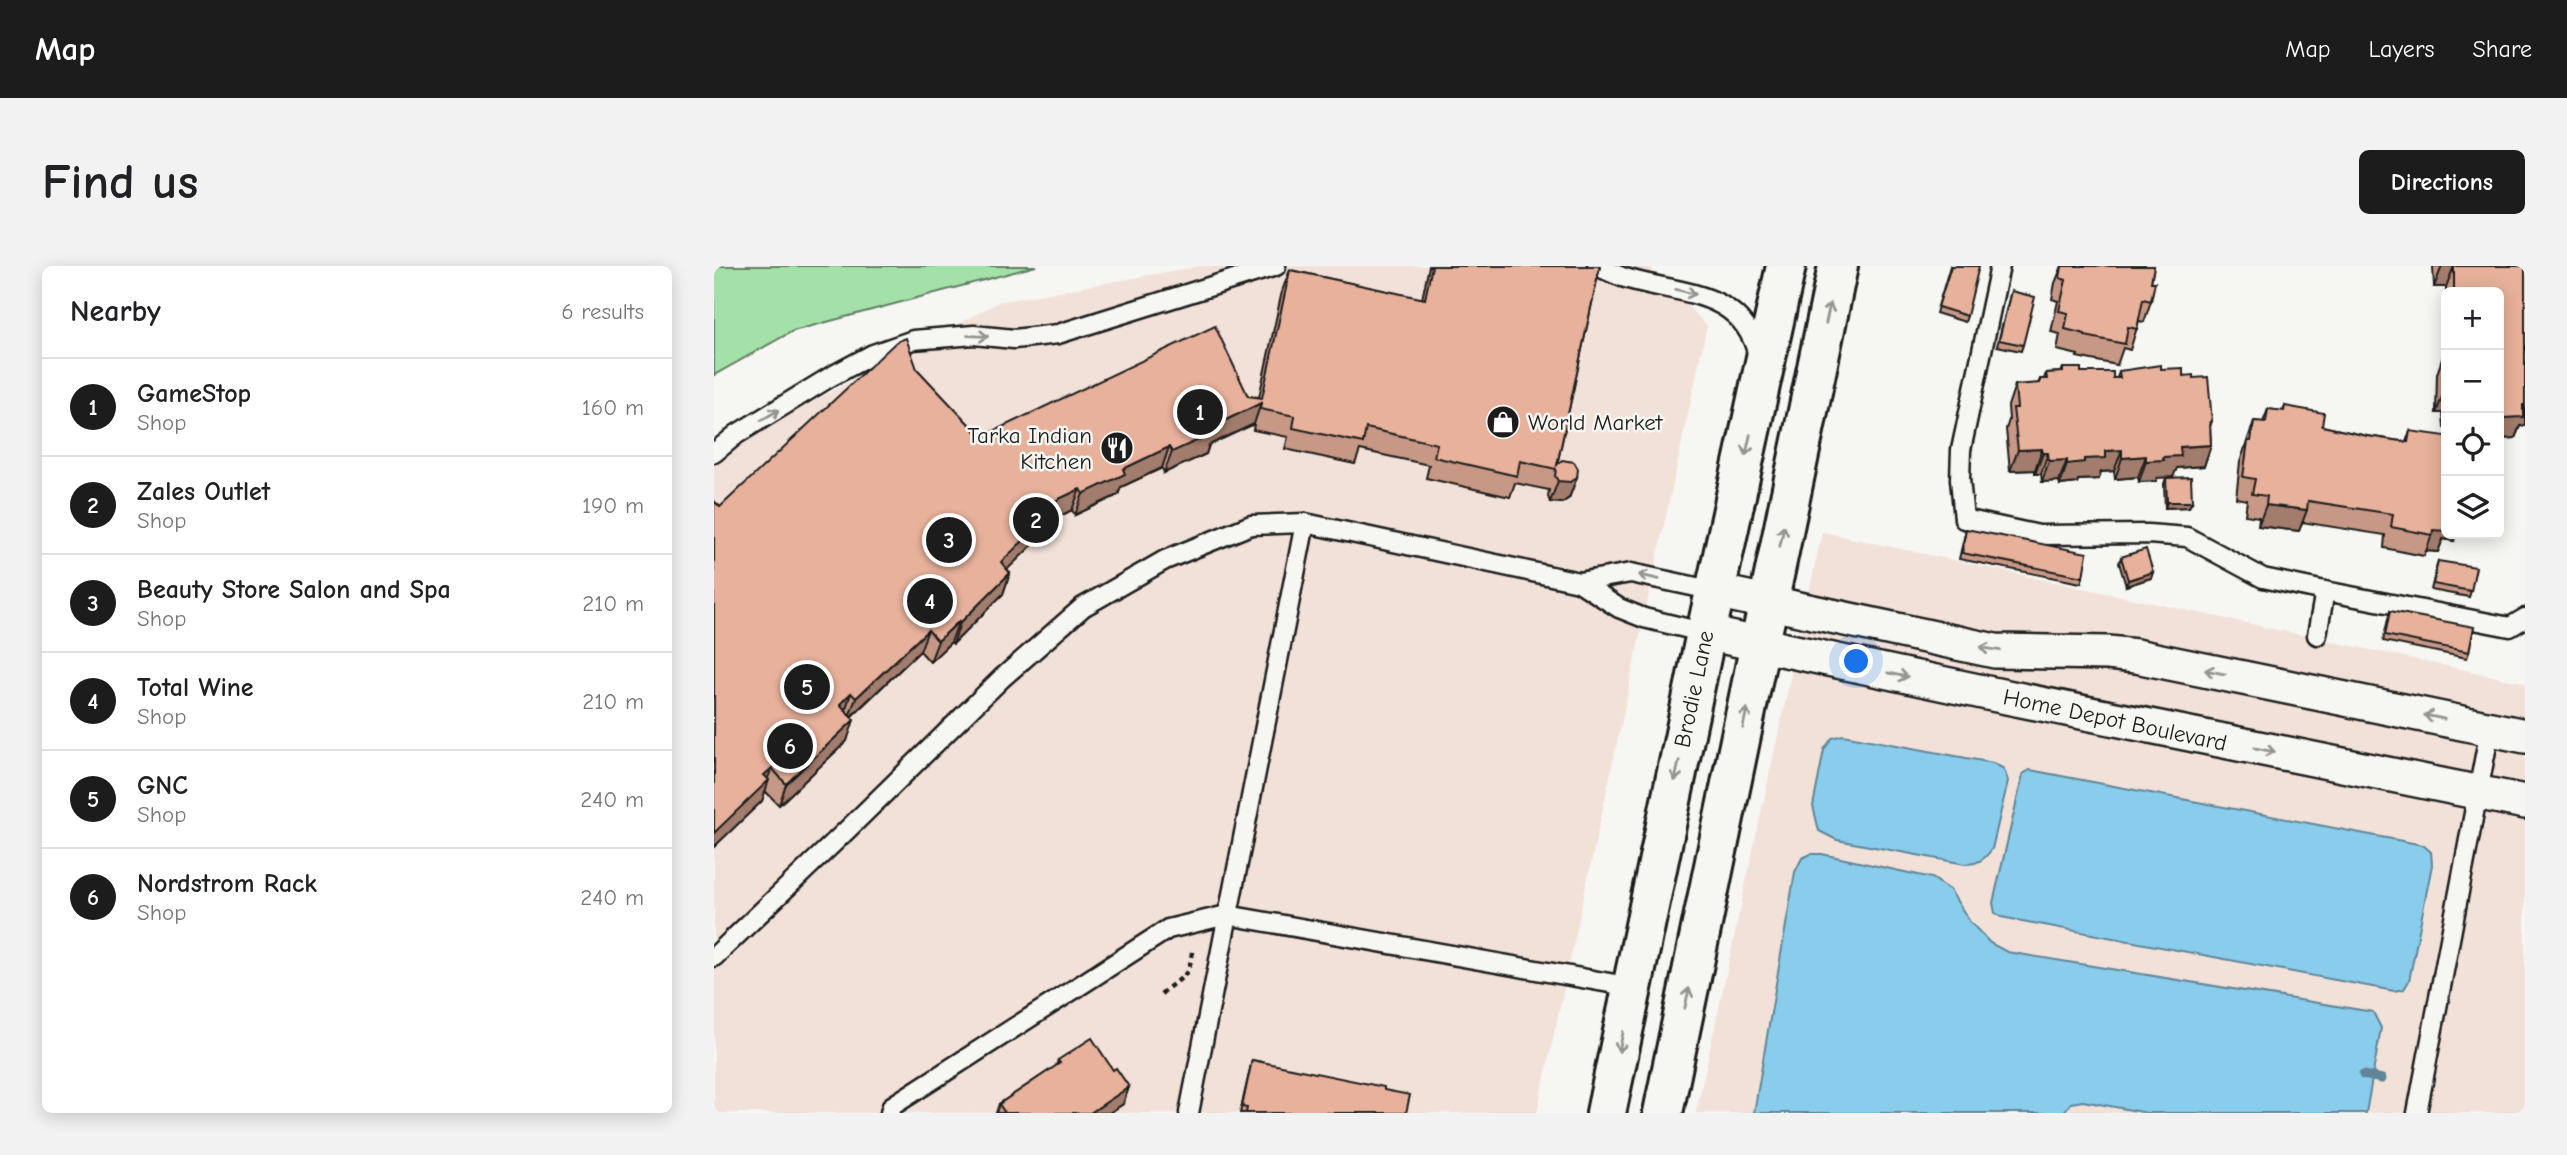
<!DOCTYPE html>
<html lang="en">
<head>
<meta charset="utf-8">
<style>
  :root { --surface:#fff; --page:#f2f2f2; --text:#202124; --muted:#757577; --line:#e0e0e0; --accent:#1c1c1c }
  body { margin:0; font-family:"Comic Neue",sans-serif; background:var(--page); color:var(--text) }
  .controls { position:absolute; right:21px; top:21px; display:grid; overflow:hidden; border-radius:10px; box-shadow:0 4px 18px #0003 }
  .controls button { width:63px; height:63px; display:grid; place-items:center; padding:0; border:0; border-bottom:2px solid var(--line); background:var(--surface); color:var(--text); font:35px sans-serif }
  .you { position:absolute; left:1143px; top:396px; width:24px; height:24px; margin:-18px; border:5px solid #fff; border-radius:50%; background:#1a73e8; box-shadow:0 0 0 10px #1a73e833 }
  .badge { display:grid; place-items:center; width:46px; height:46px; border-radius:50%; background:var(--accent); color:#fff; font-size:23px; font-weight:700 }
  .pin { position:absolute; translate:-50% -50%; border:4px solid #fff; box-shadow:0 2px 7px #0006 }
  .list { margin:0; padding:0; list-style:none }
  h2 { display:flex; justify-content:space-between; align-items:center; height:91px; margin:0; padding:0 28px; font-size:30px }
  h2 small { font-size:23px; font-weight:400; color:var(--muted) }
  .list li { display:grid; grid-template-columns:46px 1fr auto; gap:21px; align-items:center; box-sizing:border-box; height:98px; padding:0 28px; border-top:2px solid var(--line) }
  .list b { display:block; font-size:26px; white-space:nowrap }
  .list p { margin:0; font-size:23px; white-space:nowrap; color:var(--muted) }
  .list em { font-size:23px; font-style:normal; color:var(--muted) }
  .icon { flex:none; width:38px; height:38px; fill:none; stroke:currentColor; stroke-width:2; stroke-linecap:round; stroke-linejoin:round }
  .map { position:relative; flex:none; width:1811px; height:847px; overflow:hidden; border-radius:10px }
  header { display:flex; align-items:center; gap:42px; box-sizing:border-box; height:98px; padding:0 35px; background:var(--accent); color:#fff }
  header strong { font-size:33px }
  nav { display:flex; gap:38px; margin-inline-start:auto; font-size:24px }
  .intro { display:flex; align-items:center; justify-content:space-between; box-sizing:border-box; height:168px; padding:0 42px }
  h1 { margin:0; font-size:49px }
  .button { padding:18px 32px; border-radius:10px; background:var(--accent); color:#fff; font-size:24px; font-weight:700 }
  main { display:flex; gap:42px; padding:0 42px }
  aside { flex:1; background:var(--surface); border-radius:10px; box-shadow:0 4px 18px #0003 }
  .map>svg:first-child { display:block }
  .built { fill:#f2e1d8 }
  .green { fill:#a4e1a8; stroke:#607e62; stroke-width:2 }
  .water { fill:#8acceb; stroke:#5e8698; stroke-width:2 }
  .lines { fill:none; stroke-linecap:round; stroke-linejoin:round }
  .stream { stroke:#5e8698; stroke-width:9 }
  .lane-casing { stroke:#1c1c1c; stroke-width:23 }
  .street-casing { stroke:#1c1c1c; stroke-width:38 }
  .secondary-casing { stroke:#1c1c1c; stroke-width:44 }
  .path { stroke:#1c1c1c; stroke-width:4.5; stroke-dasharray:5 5; stroke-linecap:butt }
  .lane { stroke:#f6f6f2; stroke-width:18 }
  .street { stroke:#f6f6f2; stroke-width:33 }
  .secondary { stroke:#f6f6f2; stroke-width:38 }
  .wall { fill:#c79885; stroke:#1c1c1c; stroke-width:2 }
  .shaded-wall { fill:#a27c6c; stroke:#1c1c1c; stroke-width:2 }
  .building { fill:#e7b19b; stroke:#1c1c1c; stroke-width:2 }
  .oneway { stroke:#949492 }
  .labels { text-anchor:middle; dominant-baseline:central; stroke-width:5; stroke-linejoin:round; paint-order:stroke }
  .poi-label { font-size:23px; fill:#1c1c1c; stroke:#f6f6f2; text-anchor:start }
  .street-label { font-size:23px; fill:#1c1c1c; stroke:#f6f6f2 }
</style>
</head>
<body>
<header>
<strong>Map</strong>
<nav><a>Map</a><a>Layers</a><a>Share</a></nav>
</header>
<div class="intro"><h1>Find us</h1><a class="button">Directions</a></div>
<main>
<aside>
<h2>Nearby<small>6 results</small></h2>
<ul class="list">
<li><span class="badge">1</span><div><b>GameStop</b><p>Shop</p></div><em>160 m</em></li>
<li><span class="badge">2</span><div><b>Zales Outlet</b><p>Shop</p></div><em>190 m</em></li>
<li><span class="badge">3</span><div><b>Beauty Store Salon and Spa</b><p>Shop</p></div><em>210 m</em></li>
<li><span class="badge">4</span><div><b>Total Wine</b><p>Shop</p></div><em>210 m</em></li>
<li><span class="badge">5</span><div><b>GNC</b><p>Shop</p></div><em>240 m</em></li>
<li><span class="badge">6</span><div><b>Nordstrom Rack</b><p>Shop</p></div><em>240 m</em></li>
</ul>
</aside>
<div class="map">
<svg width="1811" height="847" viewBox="0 0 1811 847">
  <rect width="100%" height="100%" fill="#f6f6f2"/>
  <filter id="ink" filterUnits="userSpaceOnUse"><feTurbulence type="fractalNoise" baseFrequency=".0143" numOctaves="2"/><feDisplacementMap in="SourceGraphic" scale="14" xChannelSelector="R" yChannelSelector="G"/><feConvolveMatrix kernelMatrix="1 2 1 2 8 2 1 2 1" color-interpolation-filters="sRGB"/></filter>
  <g filter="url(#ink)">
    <g class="built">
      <polygon points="486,0 935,0 993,60 823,847 0,847 0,188 285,36"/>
      <polygon points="1108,266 1811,417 1811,847 982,847"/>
    </g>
    <polygon class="green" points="0,0 322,0 79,65 0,109"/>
    <g class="water">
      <path d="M1129,469l150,28 11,6 4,12 -16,68c-8,11 -14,15 -27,15l-128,-24 -18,-9 -6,-25 11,-56 8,-12z"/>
      <polygon points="1316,504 1709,579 1717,586 1718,599 1695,715 1690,723 1680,725 1287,651 1281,647 1279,637 1309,508"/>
      <polygon points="1097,588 1108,588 1218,612 1236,624 1256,656 1276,677 1293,686 1659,746 1667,762 1652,847 1433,847 1369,835 1357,837 1349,847 1040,847 1081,606 1088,592"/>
    </g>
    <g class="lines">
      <polyline class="stream" points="1649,809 1668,813"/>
      <defs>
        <g id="lane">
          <path d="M883,0c8,4 17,8 25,11 54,18 120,10 136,79"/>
          <polyline points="1286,0 1247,184 1246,213 1250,253 1325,269 1434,268 1473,271 1549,312 1611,325"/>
          <polyline points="0,187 23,168 116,111 159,88 199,74 260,69 300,73 344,68 562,0"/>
          <polyline points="865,316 917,307 1001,325"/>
          <polyline points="1603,369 1611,325 1796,361 1811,352"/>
          <polyline points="0,691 133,564 288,412 369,341 451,294 537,259 591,257 865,316 905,342 930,352 992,367"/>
          <polyline points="176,847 178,840 454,663 513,649 918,721"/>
          <polyline points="475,847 591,257"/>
          <polyline points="1703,847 1776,463"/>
        </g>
        <g id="street">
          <polyline points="1001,325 1281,385 1394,387 1422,390 1811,470"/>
          <polyline points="992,367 1278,428 1811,536"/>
        </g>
        <g id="secondary">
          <polyline points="892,847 992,367 1072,0"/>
          <polyline points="949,847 1124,0"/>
        </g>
      </defs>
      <use href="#lane" class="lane-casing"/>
      <use href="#street" class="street-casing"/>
      <use href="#secondary" class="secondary-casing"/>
      <path class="path" d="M447,728c18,-17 29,-14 31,-43"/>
      <use href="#lane" class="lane"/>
      <use href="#street" class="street"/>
      <use href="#secondary" class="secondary"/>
    </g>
    <g class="wall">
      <polygon points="715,0 886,0 843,199 863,211 855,232 848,237 836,236 834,231 835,224 801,217 796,231 712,212 715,199 646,184 641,198 571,183 574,171 539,164 540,158 495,179 492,188 450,207 448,202 407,221 404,229 361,249 358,244 336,255 331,267 293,303 296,307 289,328 239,378 237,376 216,396 206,385 137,451 133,475 65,539 51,525 48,535 0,581 0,235 6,241 203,103 267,171 534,130 545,131 568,25 576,4 708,33"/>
      <polygon points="1236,0 1253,50 1251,56 1222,47"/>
      <polygon points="1348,0 1440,0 1437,16 1437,35 1430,56 1425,55 1416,84 1409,82 1403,99 1363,91 1364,89 1343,84 1346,68 1337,66 1344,35 1338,33 1341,17"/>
      <polygon points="1719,0 1811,0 1811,159 1806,160 1801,172 1785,173 1785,26 1732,26 1732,28 1732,21 1720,21"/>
      <polygon points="1297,25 1309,79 1307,85 1283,80"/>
      <polygon points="1730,87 1732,87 1732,162 1730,162 1729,147 1722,147 1723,108"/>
      <polygon points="1349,102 1399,112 1403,112 1405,105 1447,103 1479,112 1498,155 1496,161 1497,179 1490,200 1463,202 1443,212 1442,215 1425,216 1424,211 1401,213 1400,205 1387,206 1385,213 1364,214 1363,217 1346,219 1345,215 1328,216 1327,208 1321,208 1321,204 1296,205 1292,163 1295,154 1294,140 1301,119 1324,118 1326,113 1330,113 1332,107 1347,106"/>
      <polygon points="1571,140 1608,160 1653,170 1692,176 1696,165 1740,275 1729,273 1724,286 1712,285 1710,290 1670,282 1671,269 1588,256 1585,265 1544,260 1545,251 1531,249 1533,234 1522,232 1526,196 1540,155 1549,156 1554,143 1569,145"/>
      <polygon points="1452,212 1478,236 1475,241 1451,242 1450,218"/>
      <polygon points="1252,263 1369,311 1367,317 1245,293"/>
      <polygon points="1407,291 1439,306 1437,312 1412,320 1405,297"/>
      <polygon points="1724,295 1757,325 1755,331 1717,324"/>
      <polygon points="1676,345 1755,386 1753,392 1669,375"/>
      <polygon points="344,794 399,804 415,821 409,838 395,847 282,847 285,838 342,800"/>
      <polygon points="538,794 670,824 692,847 526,847"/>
    </g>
    <g class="shaded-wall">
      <polygon points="1728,0 1740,0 1732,21 1720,21"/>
      <polygon points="1730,126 1732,126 1732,138 1729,147 1722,147"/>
      <polygon points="547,137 540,158 495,179 492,188 450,207 458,186 497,161"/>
      <polygon points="1809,139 1811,139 1811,159 1806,160 1801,172 1785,173 1785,154"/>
      <polygon points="1497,179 1490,200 1463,202 1459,211 1443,212 1442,215 1425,216 1432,195 1449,191 1466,181"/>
      <polygon points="455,181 448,202 407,221 404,229 361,249 369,228 409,203"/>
      <polygon points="1328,183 1321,204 1296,205 1304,184"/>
      <polygon points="1408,184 1400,205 1387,206 1385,213 1364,214 1363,217 1346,219 1353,198 1370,193 1392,185"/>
      <polygon points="1329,187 1334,187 1327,208 1321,208"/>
      <polygon points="1432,190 1424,211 1401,213 1408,192"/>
      <polygon points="1353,194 1345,215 1328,216 1335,195"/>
      <polygon points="863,211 855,232 848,237 836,236 844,215"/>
      <polygon points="366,223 358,244 336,255 331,267 279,317 287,296 332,239"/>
      <polygon points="1453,236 1478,236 1475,241 1451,242"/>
      <polygon points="1552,239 1593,244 1585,265 1544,260"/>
      <polygon points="1732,256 1732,268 1742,268 1740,275 1729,273 1724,286 1712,285 1718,269 1719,264"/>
      <polygon points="1439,306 1437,312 1412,320 1414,314"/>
      <polygon points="296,307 289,328 239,378 246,357"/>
      <polygon points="245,355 237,376 216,396 224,375"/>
      <polygon points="214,364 206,385 134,453 142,432"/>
      <polygon points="137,427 130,448 126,438"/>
      <polygon points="140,454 133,475 65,539 72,518"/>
      <polygon points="58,502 52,517 55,514 48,535 0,581 0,567 50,509"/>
      <polygon points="415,821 409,838 395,847 376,847"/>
    </g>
    <g class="building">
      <polygon points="718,0 886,0 843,199 848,194 860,196 864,203 863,211 856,216 844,215 841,210 842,203 806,195 803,210 720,191 723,178 652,162 649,177 579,162 581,150 546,143 547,137 497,161 500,167 458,186 455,181 409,203 411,208 369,228 366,223 332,239 339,246 287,296 296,307 246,357 245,355 224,375 214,364 142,432 137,427 126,438 140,454 72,518 58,502 50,509 55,514 0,567 0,235 6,241 182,76 192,72 203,103 267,171 501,60 534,130 548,132 576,4 711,33"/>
      <polygon points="1237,0 1265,0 1253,50 1224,41"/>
      <polygon points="1348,0 1440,0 1437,16 1441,16 1437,35 1429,33 1423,63 1414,61 1411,78 1371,70 1371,68 1351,63 1354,47 1345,45 1352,14 1346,12"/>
      <polygon points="1740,0 1811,0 1811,139 1809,139 1809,151 1789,152 1789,154 1785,154 1785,26 1740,26"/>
      <polygon points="1297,25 1321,31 1309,79 1285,74"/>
      <rect x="1730" y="87" width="2" height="39"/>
      <polygon points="1447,99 1447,103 1469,102 1469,110 1479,109 1479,112 1494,111 1498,155 1496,156 1497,179 1466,181 1467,190 1449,191 1450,194 1432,195 1432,190 1408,192 1408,184 1392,185 1392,192 1370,193 1370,196 1353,198 1353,194 1335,195 1334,187 1329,187 1328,183 1304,184 1299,142 1303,142 1301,119 1326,117 1326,113 1333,113 1332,107 1349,106 1349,102 1367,102 1367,106 1399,106 1399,112 1406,112 1405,105"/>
      <polygon points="1571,140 1610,147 1608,160 1653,170 1694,176 1696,165 1732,170 1732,265 1719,264 1718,269 1677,261 1679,248 1594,235 1593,244 1552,239 1553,230 1538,228 1541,213 1529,211 1534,175 1537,175 1540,155 1552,156 1554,143 1570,145"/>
      <polygon points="1477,211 1478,236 1453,236 1452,212"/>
      <polygon points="1252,263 1373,287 1369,311 1248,287"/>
      <polygon points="1432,283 1439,306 1414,314 1407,291"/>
      <polygon points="1724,295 1762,301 1757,325 1719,318"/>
      <polygon points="1676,345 1760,361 1755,386 1671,369"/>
      <polygon points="378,772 399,804 402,802 415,821 376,847 291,847 285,838 346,797 344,794"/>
      <polygon points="538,794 670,821 670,824 696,829 692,847 532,847 533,842 528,841"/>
    </g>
    <defs><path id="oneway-shaft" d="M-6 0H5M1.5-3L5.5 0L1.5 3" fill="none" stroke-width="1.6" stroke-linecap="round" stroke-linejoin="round" transform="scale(1.75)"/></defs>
    <g class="oneway">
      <use href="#oneway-shaft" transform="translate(972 26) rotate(14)"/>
      <use href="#oneway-shaft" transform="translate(1114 47) rotate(-78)"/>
      <use href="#oneway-shaft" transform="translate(264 70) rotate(2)"/>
      <use href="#oneway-shaft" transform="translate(56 149) rotate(-31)"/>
      <use href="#oneway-shaft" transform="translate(1034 179) rotate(102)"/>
      <use href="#oneway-shaft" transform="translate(1068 270) rotate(-78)"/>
      <use href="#oneway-shaft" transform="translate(935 311) rotate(-167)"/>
      <use href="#oneway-shaft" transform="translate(1276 383) rotate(-171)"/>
      <use href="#oneway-shaft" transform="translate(1501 406) rotate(-169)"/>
      <use href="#oneway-shaft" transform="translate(1184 409) rotate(12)"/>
      <use href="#oneway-shaft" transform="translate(1720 451) rotate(-168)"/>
      <use href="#oneway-shaft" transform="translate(1031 452) rotate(-78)"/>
      <use href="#oneway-shaft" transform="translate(1551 484) rotate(12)"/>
      <use href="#oneway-shaft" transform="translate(963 505) rotate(102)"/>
      <use href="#oneway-shaft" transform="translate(973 732) rotate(-78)"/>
      <use href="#oneway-shaft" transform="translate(907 776) rotate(102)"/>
    </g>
  </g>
  <defs>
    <symbol id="shop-disc" viewBox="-11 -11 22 22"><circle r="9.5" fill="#1c1c1c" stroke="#f6f6f2"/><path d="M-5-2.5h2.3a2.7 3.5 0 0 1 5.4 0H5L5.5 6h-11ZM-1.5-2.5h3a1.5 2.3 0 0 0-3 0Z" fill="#fff"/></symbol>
    <symbol id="restaurant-disc" viewBox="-11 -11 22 22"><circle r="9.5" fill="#1c1c1c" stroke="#f6f6f2"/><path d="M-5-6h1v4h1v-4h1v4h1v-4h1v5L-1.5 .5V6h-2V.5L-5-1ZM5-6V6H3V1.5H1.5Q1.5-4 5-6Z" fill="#fff"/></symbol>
  </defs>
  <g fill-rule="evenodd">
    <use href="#shop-disc" x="770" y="137" width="38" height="38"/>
    <use href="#restaurant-disc" x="384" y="163" width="38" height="38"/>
  </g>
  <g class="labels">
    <g class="poi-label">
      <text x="814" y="156">World Market</text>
      <text x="378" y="169" text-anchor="end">Tarka Indian<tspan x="378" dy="26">Kitchen</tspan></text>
    </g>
    <g class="street-label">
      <text transform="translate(980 423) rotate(-78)">Brodie Lane</text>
      <text transform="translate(1401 454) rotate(12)">Home Depot Boulevard</text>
    </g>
  </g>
</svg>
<div class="controls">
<button>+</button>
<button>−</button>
<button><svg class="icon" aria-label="locate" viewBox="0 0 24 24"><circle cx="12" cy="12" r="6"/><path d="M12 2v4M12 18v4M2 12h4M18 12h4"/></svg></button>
<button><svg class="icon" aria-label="layers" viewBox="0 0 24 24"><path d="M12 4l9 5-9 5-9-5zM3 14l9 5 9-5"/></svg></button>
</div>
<div class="you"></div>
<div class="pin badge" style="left:486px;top:146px">1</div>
<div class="pin badge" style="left:322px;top:254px">2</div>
<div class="pin badge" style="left:235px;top:274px">3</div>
<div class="pin badge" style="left:216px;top:335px">4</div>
<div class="pin badge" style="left:93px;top:421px">5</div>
<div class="pin badge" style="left:76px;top:480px">6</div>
</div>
</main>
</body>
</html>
